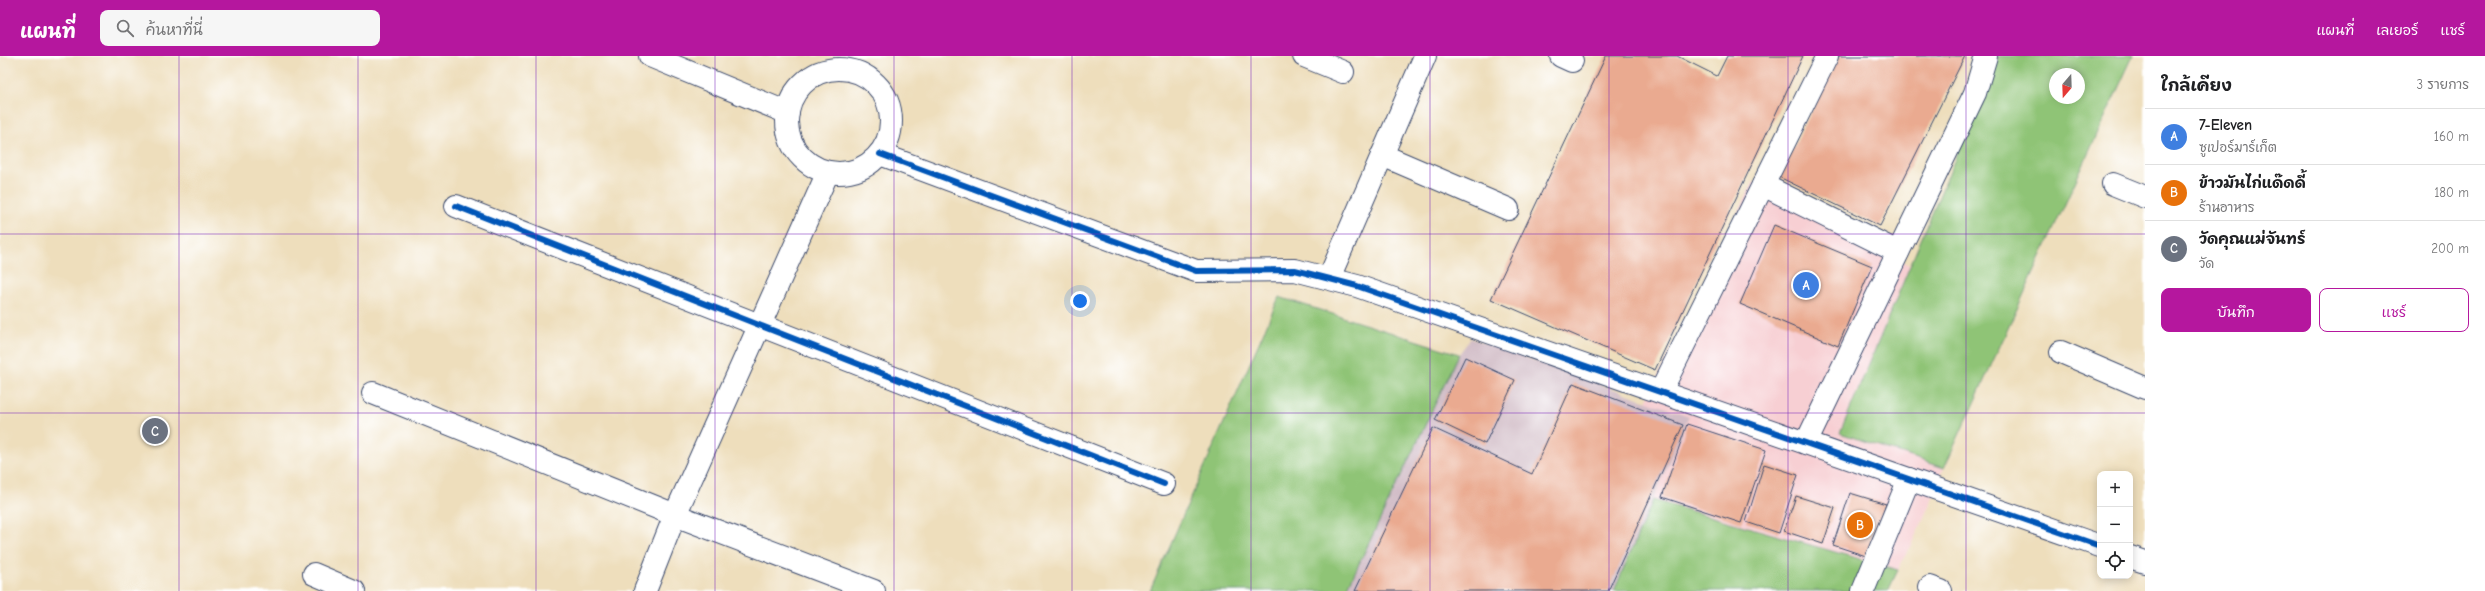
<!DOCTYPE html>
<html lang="th">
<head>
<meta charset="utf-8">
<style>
  :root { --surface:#fff; --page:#f6f6f6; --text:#202124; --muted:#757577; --line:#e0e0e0; --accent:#b5179e }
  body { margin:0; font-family:"Comic Neue","Playpen Sans Thai",sans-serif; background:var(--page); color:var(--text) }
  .controls { position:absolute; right:12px; bottom:12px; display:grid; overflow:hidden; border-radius:8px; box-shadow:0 2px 10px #0003 }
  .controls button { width:36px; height:36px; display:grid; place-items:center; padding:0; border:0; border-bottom:1px solid var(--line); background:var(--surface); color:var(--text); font:20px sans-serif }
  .compass { position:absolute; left:2049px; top:12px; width:36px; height:36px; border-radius:50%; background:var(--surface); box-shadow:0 2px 10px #0003; rotate:199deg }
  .you { position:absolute; left:1080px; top:245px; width:14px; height:14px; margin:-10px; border:3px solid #fff; border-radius:50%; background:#1a73e8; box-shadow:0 0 0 6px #1a73e833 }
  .badge { display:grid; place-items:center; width:26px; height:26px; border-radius:50%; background:var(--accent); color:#fff; font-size:13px; font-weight:700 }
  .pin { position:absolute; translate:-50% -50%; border:2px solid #fff; box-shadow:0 1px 4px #0006 }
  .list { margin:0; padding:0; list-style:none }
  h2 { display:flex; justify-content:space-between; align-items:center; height:52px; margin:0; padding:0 16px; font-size:17px }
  h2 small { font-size:13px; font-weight:400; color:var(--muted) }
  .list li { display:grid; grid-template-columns:26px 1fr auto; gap:12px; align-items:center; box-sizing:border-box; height:56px; padding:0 16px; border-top:1px solid var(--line) }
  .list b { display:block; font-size:15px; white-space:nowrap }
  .list p { margin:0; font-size:13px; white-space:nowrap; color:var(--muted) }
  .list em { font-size:13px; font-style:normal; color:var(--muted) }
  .actions { display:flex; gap:8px; padding:12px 16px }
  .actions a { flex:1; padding:9px 0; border:1px solid var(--accent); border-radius:8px; text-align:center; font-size:14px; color:var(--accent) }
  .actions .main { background:var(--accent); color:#fff }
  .icon { flex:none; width:22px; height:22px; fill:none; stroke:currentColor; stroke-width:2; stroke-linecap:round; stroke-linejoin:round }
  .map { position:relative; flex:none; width:2145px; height:535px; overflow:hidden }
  header { display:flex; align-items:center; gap:24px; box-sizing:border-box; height:56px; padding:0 20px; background:var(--accent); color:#fff }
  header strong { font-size:19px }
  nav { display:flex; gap:22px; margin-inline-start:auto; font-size:14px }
  .search { width:280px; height:36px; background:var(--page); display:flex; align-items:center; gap:10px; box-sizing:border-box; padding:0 14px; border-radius:8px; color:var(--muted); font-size:15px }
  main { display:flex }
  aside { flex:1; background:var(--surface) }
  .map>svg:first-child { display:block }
  .built { fill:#f7cfd3 }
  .industrial { fill:#d2bdc7 }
  .green { fill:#8fc476; stroke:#557a6a; fill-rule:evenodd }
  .building { fill:#eaaa90 }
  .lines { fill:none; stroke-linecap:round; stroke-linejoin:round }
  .minor-casing { stroke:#3b496c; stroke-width:24 }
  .minor { stroke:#fff; stroke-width:22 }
  .cycleway-casing { stroke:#fff; stroke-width:8 }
  .cycleway { stroke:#0057b8; stroke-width:6 }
  .grid { fill:none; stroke:#7b2cbf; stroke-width:1; stroke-opacity:0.55 }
</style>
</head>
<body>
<header>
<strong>แผนที่</strong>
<div class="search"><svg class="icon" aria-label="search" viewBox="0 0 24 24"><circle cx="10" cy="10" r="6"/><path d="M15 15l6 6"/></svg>ค้นหาที่นี่</div>
<nav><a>แผนที่</a><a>เลเยอร์</a><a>แชร์</a></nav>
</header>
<main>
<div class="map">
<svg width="2145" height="535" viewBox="0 0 2145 535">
  <rect width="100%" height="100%" fill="#fff"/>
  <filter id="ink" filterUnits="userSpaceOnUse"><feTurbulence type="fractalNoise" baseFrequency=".025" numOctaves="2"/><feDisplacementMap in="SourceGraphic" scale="8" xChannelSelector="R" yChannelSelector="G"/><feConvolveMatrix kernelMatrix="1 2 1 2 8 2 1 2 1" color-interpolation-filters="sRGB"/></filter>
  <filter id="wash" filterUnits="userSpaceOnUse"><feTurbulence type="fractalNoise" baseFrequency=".012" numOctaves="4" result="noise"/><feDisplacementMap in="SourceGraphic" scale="16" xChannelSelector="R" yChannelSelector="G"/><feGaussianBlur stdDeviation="0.9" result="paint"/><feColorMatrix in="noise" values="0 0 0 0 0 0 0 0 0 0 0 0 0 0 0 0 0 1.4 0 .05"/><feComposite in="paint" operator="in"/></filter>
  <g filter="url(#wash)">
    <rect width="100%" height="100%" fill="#eedebc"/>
    <polygon class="built" points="1753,126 1911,210 1840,377 1944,412 1926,459 1898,514 1653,444 1689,360 1646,345"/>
    <polygon class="industrial" points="1471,282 1689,360 1614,535 1346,535 1459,298"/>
    <g class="green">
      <path d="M1998,0h135l-189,412 -104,-35zM2055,18h24v24h-24z"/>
      <polygon points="1279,241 1459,298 1346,535 1150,535"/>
      <polygon points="1653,444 1898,514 1888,535 1614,535"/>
    </g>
    <g id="blocks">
      <g class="building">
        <polygon points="1606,0 1677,0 1717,20 1727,0 1803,0 1655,314 1491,243"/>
        <polygon points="1839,0 1965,0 1880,170 1779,121"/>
        <polygon points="1774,169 1872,210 1838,290 1740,248"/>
        <polygon points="1465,301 1515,324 1485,388 1435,364"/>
        <polygon points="1573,327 1683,369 1608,535 1355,535 1433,372 1532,418"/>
        <polygon points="1687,368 1766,394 1741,467 1662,441"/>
        <polygon points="1764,408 1798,419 1779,477 1746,466"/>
        <polygon points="1850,437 1886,448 1869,501 1833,489"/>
        <polygon points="1796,440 1835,452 1823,488 1784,475"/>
      </g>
    </g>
  </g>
  <g filter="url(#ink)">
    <use href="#blocks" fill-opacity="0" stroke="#3b496c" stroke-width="1"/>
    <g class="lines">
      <defs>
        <g id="minor">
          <polyline points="650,0 788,57"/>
          <polyline points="1304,0 1343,16"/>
          <polyline points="1561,0 1572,5"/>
          <circle cx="839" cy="65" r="52"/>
          <polyline points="880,98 1196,215 1295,214 1357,230 2100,490"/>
          <polyline points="1382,99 1508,153"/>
          <polyline points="2113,128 2145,141"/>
          <polyline points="1763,129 1898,196"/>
          <polyline points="456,150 1164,428"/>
          <polyline points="1329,222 1425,0"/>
          <polyline points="2061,296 2145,332"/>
          <polyline points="1661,335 1827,0"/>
          <polyline points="373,337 675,459 874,535"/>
          <polyline points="1806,387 1975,37 1986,0"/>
          <polyline points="2130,501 2145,506"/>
          <polyline points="314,518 354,535"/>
          <polyline points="1930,531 1941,535"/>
          <polyline points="645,535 675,459 828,116"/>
          <polyline points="1863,535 1909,423"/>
        </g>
      </defs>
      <use href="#minor" class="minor-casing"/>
      <use href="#minor" class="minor"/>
      <defs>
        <g id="cycleway">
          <polyline points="880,98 1196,215 1295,214 1357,230 2100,490"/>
          <polyline points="456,150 1164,428"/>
        </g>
      </defs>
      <use href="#cycleway" class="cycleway-casing"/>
      <use href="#cycleway" class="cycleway"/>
    </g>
  </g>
  <path class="grid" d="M179,0v535M358,0v535M536,0v535M715,0v535M894,0v535M1072,0v535M1251,0v535M1430,0v535M1609,0v535M1788,0v535M1966,0v535M0,178h2145M0,357h2145"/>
</svg>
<div class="controls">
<button>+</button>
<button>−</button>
<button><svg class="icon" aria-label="locate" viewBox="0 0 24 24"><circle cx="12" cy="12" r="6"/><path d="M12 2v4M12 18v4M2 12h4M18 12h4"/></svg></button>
</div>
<svg class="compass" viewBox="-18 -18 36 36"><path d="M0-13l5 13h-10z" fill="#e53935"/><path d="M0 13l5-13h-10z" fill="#757577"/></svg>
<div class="you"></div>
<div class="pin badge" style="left:1806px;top:229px;background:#3f7fe0">A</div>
<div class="pin badge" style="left:1860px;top:469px;background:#e8710a">B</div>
<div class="pin badge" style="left:155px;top:375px;background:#6b7280">C</div>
</div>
<aside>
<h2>ใกล้เคียง<small>3 รายการ</small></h2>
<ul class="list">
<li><span class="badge" style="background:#3f7fe0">A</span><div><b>7-Eleven</b><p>ซูเปอร์มาร์เก็ต</p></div><em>160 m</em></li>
<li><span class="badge" style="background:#e8710a">B</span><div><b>ข้าวมันไก่แด๊ดดี้</b><p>ร้านอาหาร</p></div><em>180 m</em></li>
<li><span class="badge" style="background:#6b7280">C</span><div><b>วัดคุณแม่จันทร์</b><p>วัด</p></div><em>200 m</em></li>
</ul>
<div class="actions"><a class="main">บันทึก</a><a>แชร์</a></div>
</aside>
</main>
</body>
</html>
